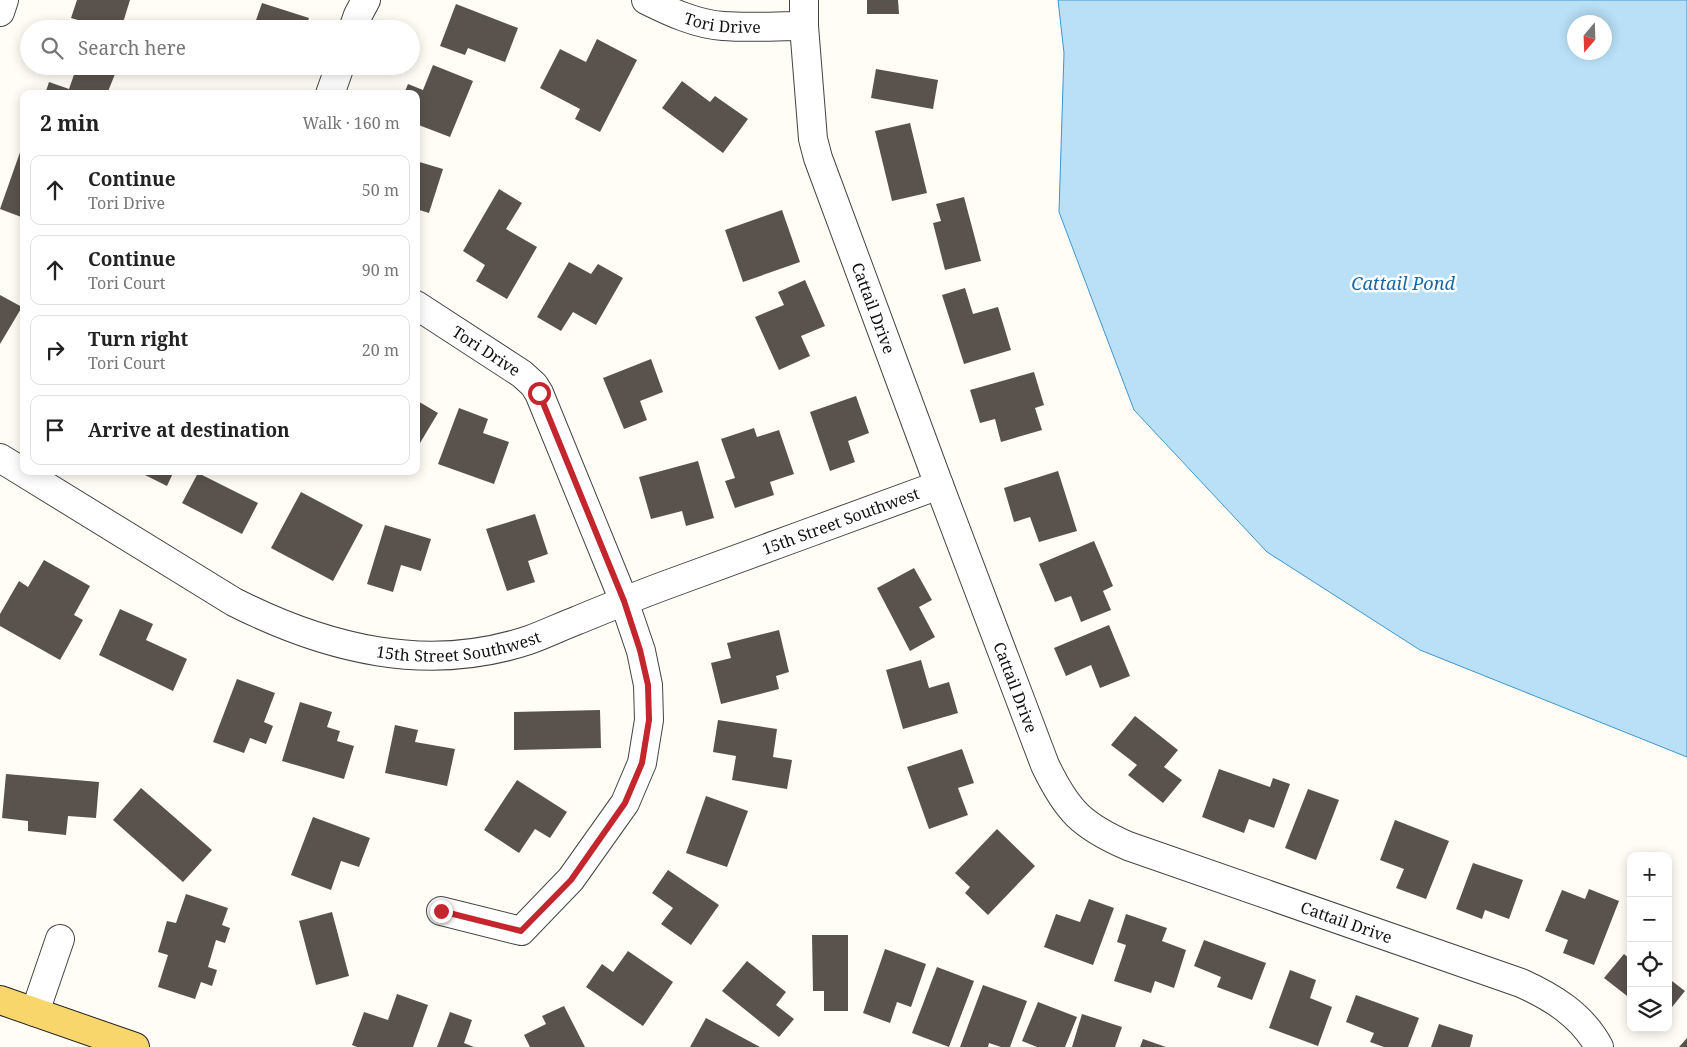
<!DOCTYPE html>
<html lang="en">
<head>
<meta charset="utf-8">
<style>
  :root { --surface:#fff; --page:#f6f6f6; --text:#222; --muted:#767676; --line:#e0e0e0 }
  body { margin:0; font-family:"Noto Serif",serif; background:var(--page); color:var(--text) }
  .controls { position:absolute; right:15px; bottom:15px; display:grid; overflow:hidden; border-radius:10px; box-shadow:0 2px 12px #0003 }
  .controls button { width:45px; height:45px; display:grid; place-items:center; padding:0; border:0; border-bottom:1px solid var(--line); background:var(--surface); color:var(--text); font:25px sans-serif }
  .compass { position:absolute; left:1567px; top:15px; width:45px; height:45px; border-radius:50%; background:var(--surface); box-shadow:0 2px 12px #0003; rotate:199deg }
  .stop { position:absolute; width:15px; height:15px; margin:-11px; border:4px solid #c4262e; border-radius:50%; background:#fff }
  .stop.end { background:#c4262e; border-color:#fff; box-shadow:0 1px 5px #0008 }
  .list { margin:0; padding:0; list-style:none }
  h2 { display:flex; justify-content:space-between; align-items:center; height:65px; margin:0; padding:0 20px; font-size:21px }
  h2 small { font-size:16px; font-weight:400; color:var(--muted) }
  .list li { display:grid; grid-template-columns:32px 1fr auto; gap:15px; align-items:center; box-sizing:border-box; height:70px; margin:0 10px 10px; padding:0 10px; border:1px solid var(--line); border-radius:10px }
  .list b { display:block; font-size:19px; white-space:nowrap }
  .list p { margin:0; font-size:16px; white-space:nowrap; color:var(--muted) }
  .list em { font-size:16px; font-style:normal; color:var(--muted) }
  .icon { flex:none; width:28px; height:28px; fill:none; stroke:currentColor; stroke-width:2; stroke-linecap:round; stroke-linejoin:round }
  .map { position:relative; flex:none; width:1687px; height:1047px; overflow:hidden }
  .search { position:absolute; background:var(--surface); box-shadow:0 2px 12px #0003; left:20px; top:20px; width:400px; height:55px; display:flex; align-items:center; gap:12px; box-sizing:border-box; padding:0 18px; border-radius:28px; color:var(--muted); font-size:19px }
  .panel { position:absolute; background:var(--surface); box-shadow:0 2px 12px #0003; left:20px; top:90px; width:400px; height:385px; border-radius:10px }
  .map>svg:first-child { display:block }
  .water { fill:#b9e0f7; stroke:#3f96cf; fill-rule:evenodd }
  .building { fill:#5a524d }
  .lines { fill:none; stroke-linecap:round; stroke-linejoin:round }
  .minor-casing { stroke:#444; stroke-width:30 }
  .major-casing { stroke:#222; stroke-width:30 }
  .minor { stroke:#fff; stroke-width:28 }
  .major { stroke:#f9d66b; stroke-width:28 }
  .route { stroke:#c4262e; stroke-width:6 }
  .labels { text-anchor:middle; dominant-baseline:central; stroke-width:5; stroke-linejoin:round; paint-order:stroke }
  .street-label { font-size:16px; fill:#111; stroke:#fff }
  .water-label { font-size:18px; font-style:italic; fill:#1768a6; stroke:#fff }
</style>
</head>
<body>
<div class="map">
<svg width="1687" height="1047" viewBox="0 0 1687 1047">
  <rect width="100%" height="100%" fill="#fffdf5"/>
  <path class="water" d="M1058,0h629v757l-267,-107 -153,-98 -133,-142 -75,-198 5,-159zM1574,22h30v30h-30z"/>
  <g class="building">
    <polygon points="77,0 130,0 121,29 108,29 71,18"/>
    <polygon points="867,0 898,0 899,14 867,14"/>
    <polygon points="262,3 309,18 305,29 253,29"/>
    <polygon points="456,4 518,28 505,62 468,48 465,55 440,46"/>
    <polygon points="597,39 637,60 600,132 575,119 580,109 540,88 560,49 586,62"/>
    <polygon points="433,65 473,81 450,137 416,124 416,94 404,94 408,84 423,90"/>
    <polygon points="77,66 94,66 115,74 107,94 45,94 49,82 69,89"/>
    <polygon points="876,69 938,80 933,109 871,98"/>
    <polygon points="682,81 710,102 715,96 748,119 723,153 662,108"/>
    <polygon points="910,123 927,193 892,201 875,131"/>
    <polygon points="24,141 24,218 0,209"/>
    <polygon points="416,161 443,169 429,213 416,209"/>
    <polygon points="499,189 522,203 506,229 537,247 507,299 476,281 485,265 463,251"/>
    <polygon points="964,197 981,261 945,270 933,223 941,221 936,204"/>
    <polygon points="782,210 800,262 743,282 725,230"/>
    <polygon points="569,262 591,274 598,264 623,278 596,325 573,312 561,331 537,317"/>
    <polygon points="805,280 825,326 801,336 810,356 779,370 755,317 784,305 778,292"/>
    <polygon points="965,288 973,314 998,307 1011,350 964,364 942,295"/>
    <polygon points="0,295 22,307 0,344"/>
    <polygon points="651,359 663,392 640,401 647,420 624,429 603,378"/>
    <polygon points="1034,372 1044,405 1035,408 1042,430 1001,442 995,419 980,423 970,390"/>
    <polygon points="856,396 869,433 848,441 855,462 830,471 810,412"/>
    <polygon points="416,400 438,413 420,443 416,440"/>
    <polygon points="459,408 488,419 483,433 509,442 494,484 438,464"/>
    <polygon points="754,428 757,437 779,430 794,474 770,482 774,495 735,508 725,481 735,478 721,439"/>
    <polygon points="698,461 714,518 686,526 682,511 651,519 639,477"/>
    <polygon points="137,471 174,471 167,486"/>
    <polygon points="1058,471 1077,531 1039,542 1030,517 1014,522 1004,488"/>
    <polygon points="198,473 258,503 242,534 182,503"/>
    <polygon points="301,492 363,525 333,581 271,548"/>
    <polygon points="535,514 548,554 528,561 535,582 507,591 486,529"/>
    <polygon points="385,525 431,539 421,571 401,565 393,592 367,584"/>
    <polygon points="1094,541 1113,586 1103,591 1111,610 1081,622 1071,596 1055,602 1039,564"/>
    <polygon points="44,560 90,586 74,615 83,620 60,660 0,626 0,614 19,581 28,587"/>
    <polygon points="914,568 932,600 919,607 935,637 910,651 877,588"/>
    <polygon points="120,609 153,624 146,640 187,659 173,691 99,655"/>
    <polygon points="1109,625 1130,676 1100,688 1091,665 1066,676 1054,648"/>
    <polygon points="779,630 789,672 776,676 779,689 721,704 711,663 731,658 727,643"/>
    <polygon points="921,660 929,688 949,682 958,713 903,729 886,670"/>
    <polygon points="237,679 275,693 264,722 273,726 266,744 250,738 244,753 213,742"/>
    <polygon points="300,702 332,712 327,727 340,731 337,741 354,746 344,779 282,761"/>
    <polygon points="600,710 601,748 514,750 514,712"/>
    <polygon points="1135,716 1178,750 1164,767 1182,780 1163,803 1128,775 1137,765 1111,745"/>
    <polygon points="718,720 777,729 773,757 792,760 787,789 732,780 736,756 713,752"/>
    <polygon points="395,725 418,730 415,742 455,749 447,786 385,773"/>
    <polygon points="962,749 974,783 958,788 968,815 929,829 907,767"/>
    <polygon points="1219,769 1270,787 1273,778 1290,784 1274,828 1249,819 1244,833 1202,817"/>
    <polygon points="6,774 99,782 96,818 68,816 66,835 28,831 28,821 2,818"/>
    <polygon points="517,780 567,812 550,838 535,829 519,853 484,830"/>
    <polygon points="141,788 212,850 183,882 113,820"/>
    <polygon points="1308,789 1339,800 1316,860 1285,848"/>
    <polygon points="706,796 748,811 727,867 686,853"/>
    <polygon points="313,817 370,838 359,867 341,861 331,890 291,875"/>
    <polygon points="1395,820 1449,841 1426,899 1396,888 1404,869 1380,860"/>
    <polygon points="997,829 1035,866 988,915 965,893 970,887 955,873"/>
    <polygon points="1473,863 1523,880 1509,919 1485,910 1482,919 1456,909"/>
    <polygon points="668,870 719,905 691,945 661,924 673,908 652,893"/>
    <polygon points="1589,889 1619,901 1594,965 1563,953 1568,940 1545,931 1562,890 1585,899"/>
    <polygon points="186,894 228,908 222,925 230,928 225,943 216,940 208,967 217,970 212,986 201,982 195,999 158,987 168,955 158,952 167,921 176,923"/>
    <polygon points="1089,899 1114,908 1093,965 1044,947 1056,914 1080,922"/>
    <polygon points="332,912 349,976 316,985 299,921"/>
    <polygon points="1126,914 1167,928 1162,941 1186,950 1174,988 1155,981 1151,993 1114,981 1126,945 1117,942"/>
    <polygon points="812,935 848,935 848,1011 824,1011 824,991 813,991"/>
    <polygon points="1204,940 1266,963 1252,1000 1217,987 1221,977 1194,966"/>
    <polygon points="885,949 926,964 911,1007 897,1002 890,1023 863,1013"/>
    <polygon points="628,951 673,982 643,1026 586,987 602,964 613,972"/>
    <polygon points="1624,954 1631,960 1631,999 1604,978"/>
    <polygon points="747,961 786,992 776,1005 794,1019 779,1037 722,991"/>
    <polygon points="937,967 974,981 949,1047 912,1033"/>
    <polygon points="1290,970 1316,980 1310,998 1332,1007 1318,1046 1269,1028"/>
    <polygon points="1668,978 1685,991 1668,1012"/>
    <polygon points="983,985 1027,1001 1010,1047 1001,1047 989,1043 988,1047 960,1047"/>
    <polygon points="397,994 428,1005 413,1047 357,1047 352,1045 364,1012 388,1020"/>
    <polygon points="1356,995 1419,1018 1408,1047 1384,1047 1370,1042 1374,1033 1346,1022"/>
    <polygon points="1038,1002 1077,1017 1065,1047 1037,1047 1022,1041"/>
    <polygon points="564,1006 585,1047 530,1047 524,1035 546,1024 542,1016"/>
    <polygon points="450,1012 472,1020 464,1043 474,1047 437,1047"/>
    <polygon points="1082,1014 1122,1027 1115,1047 1072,1047"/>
    <polygon points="706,1018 760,1047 690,1047"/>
    <polygon points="1439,1024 1473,1035 1470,1047 1431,1047"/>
    <polygon points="1687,1038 1687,1047 1679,1047"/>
    <polygon points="1143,1039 1166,1047 1140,1047"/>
  </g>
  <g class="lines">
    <defs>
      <g id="minor">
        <path id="s1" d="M646,0c24,12 50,24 77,26 26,2 54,0 81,0"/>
        <path id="s2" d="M804,0v26l9,113 5,19 121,327 106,280c22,46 37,61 83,81l393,137c31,14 61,32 78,64"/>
        <polyline points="0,12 4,0"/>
        <polyline points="353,29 358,15 366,0"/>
        <polyline points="330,94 340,66"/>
        <path id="s3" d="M416,305l106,69 12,11 5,8 85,208 17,50 7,34 1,35 -7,43 -17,40 -54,76 -50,52 -80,-20"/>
        <path id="s4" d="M0,458l234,144c93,47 193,72 295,38 17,-6 33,-14 49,-20 29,-12 58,-24 88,-35 91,-33 182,-67 273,-100"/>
        <polyline points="35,1012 60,939"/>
      </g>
      <polyline id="major" points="0,1000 135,1047"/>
    </defs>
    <use href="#minor" class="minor-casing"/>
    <use href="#major" class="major-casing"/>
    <use href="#minor" class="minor"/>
    <use href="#major" class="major"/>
  </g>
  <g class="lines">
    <polyline class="route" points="441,911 521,931 571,880 625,803 642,763 649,720 648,685 640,650 624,601 539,393"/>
  </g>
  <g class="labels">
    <g class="street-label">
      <text stroke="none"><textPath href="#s1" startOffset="81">Tori Drive</textPath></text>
      <text stroke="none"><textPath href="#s2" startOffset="319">Cattail Drive</textPath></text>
      <text stroke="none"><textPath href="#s3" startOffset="84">Tori Drive</textPath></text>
      <text stroke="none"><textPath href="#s4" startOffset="914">15th Street Southwest</textPath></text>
      <text stroke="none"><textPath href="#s4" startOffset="509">15th Street Southwest</textPath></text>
      <text stroke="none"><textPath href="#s2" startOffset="724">Cattail Drive</textPath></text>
      <text stroke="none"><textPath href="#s2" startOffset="1158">Cattail Drive</textPath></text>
    </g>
    <g class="water-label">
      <text x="1403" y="283">Cattail Pond</text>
    </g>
  </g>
</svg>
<div class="controls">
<button>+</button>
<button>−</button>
<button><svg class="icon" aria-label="locate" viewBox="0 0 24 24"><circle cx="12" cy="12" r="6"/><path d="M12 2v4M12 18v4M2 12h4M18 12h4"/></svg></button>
<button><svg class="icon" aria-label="layers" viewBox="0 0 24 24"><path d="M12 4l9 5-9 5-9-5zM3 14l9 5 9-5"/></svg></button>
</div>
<svg class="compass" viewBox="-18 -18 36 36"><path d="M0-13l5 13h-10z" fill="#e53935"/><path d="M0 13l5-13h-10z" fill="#767676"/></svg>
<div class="stop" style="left:539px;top:393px"></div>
<div class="stop end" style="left:441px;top:911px"></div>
<div class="search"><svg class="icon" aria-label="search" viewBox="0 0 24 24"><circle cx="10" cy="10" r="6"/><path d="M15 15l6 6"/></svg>Search here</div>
<section class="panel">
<h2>2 min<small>Walk · 160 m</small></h2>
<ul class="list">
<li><svg class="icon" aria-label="ahead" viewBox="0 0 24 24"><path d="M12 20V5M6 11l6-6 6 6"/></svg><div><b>Continue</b><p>Tori Drive</p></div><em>50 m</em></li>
<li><svg class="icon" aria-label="ahead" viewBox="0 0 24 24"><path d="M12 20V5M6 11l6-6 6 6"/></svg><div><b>Continue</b><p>Tori Court</p></div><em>90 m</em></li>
<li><svg class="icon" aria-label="right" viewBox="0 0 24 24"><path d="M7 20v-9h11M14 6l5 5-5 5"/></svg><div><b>Turn right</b><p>Tori Court</p></div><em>20 m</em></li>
<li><svg class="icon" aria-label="arrive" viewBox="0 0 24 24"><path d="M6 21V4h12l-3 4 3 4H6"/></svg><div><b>Arrive at destination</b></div></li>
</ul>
</section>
</div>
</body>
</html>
